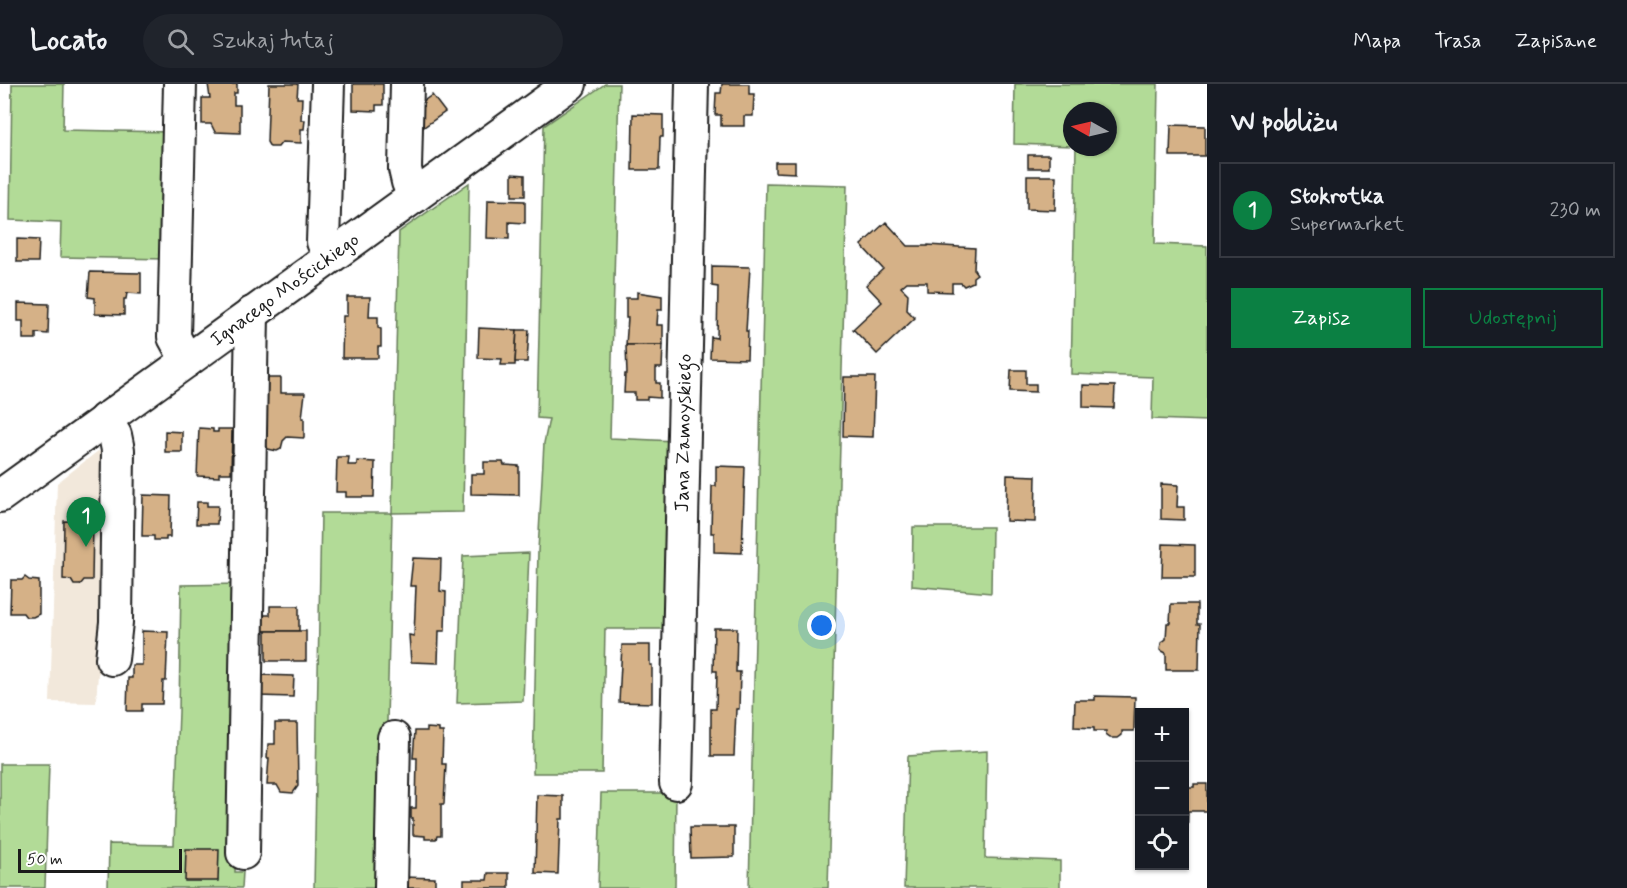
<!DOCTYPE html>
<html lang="pl">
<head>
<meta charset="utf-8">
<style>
  :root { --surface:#171b24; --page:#20242c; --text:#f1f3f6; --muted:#9ea1a6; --line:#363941; --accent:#0b8043 }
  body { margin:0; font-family:Mynerve,sans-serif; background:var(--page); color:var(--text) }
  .controls { position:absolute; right:18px; bottom:18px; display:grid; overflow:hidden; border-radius:0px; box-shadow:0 2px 4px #0004 }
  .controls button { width:54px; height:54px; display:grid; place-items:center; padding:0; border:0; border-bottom:2px solid var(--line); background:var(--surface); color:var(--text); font:30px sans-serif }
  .compass { position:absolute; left:1063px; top:18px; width:54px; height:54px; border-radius:50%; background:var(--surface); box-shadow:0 2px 4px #0004; rotate:278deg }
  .scale { position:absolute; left:18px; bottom:15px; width:164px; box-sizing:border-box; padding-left:6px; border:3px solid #1c1c1c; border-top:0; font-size:16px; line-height:21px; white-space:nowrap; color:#1c1c1c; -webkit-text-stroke:4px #fff; paint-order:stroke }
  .you { position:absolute; left:822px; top:542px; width:21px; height:21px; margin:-15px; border:4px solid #fff; border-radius:50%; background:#1a73e8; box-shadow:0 0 0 9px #1a73e833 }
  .badge { display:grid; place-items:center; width:39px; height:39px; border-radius:50%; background:var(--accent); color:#fff; font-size:20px; font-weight:700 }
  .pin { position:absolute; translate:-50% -50px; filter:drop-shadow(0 2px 3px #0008) }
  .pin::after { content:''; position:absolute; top:32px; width:21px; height:18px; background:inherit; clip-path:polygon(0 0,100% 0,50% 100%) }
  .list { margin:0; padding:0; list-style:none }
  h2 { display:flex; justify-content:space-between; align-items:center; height:78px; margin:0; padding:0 24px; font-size:26px }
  h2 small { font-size:20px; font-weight:400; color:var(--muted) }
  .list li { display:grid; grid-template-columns:39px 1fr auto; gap:18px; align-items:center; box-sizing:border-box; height:96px; margin:0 12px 12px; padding:0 12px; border:2px solid var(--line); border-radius:0px }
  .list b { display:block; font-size:22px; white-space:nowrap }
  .list p { margin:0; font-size:20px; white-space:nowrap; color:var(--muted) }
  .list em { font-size:20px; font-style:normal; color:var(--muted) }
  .actions { display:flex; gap:12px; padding:18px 24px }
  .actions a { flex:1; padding:14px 0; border:2px solid var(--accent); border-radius:0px; text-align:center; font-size:21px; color:var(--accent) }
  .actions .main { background:var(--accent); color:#fff }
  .icon { flex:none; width:33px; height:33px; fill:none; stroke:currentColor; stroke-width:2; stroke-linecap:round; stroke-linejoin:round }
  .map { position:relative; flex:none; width:1207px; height:804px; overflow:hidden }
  header { display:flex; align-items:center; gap:36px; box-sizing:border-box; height:84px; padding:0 30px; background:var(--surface); border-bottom:2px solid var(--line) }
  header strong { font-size:28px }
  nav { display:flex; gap:33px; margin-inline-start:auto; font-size:21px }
  .search { width:420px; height:54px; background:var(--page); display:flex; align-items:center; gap:15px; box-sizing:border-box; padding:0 21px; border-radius:33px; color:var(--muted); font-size:22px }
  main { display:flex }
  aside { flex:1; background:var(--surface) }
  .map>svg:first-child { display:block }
  .built { fill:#f2e8db }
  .green { fill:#b2db97; stroke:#677c5a; stroke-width:1.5 }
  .building { fill:#d5b187; stroke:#1c1c1c; stroke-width:1.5 }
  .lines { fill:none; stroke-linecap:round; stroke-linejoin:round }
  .minor-casing { stroke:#1c1c1c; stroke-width:36 }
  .minor { stroke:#fff; stroke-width:32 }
  .labels { text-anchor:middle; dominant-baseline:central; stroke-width:5; stroke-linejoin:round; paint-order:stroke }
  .street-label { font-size:20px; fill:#1c1c1c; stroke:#fff }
</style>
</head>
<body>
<header>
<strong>Locato</strong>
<div class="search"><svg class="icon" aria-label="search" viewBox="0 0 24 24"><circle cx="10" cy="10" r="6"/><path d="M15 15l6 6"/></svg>Szukaj tutaj</div>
<nav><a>Mapa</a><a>Trasa</a><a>Zapisane</a></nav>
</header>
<main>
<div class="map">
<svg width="1207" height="804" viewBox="0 0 1207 804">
  <rect width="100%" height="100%" fill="#fff"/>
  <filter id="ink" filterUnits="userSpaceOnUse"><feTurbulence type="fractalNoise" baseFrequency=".0167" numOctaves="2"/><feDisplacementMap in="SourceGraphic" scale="12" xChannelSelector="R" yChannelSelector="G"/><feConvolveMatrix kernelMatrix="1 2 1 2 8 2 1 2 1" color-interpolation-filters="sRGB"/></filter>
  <g filter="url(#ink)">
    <polygon class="built" points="98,367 110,375 106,580 98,590 96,619 50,618 57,399"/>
    <g class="green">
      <polygon points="12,0 64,0 63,46 171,48 166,175 60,173 61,138 10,136"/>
      <polygon points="605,0 619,0 610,354 675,357 671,545 605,545 602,689 533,689 538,467 544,359 549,335 537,334 544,42"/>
      <polygon points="1015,0 1158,0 1155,160 1207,162 1207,337 1152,335 1153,293 1071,290 1076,63 1108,63 1108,27 1072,27 1072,62 1014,60"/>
      <polygon points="469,99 463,428 392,429 383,804 314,804 321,429 392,429 399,148"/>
      <polygon points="766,99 847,101 828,804 749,804"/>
      <polygon points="913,443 992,443 991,509 912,502"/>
      <polygon points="529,469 523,617 457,619 463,472"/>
      <polygon points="241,500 235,788 243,788 242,804 108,804 109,760 174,761 179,628 181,501"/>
      <polygon points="987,667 985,774 1060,777 1060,804 904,804 908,672"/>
      <polygon points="0,680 49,680 45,804 0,804"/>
      <polygon points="601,709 676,709 675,804 598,804"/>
    </g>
    <g class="building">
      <polygon points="208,0 237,0 237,9 234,9 234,21 240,21 240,49 215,48 211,40 202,40 202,14 210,14"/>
      <polygon points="269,0 298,0 297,14 302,14 301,36 305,36 304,45 301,45 301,59 282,58 278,63 270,63 267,58"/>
      <polygon points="353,0 383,0 383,21 376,21 376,27 353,26"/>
      <polygon points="722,0 749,0 749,10 754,10 753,32 744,32 744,42 721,42 721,31 715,31 716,9 721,9"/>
      <polygon points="432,11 445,28 414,50 414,24"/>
      <polygon points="633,30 663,31 663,53 660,53 659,86 632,86"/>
      <polygon points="1171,41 1205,42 1205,72 1170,72"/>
      <rect x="1028" y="71" width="21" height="13"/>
      <polygon points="775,78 795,78 795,89 775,88"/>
      <polygon points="512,90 525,91 525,112 512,112"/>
      <polygon points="1027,92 1056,92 1055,126 1027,125"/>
      <polygon points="488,116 525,117 525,139 509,138 509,155 487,154"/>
      <polygon points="886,138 908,162 928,162 928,161 975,164 974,186 977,190 973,193 973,198 964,202 961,199 952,199 952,208 927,207 927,198 907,198 901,203 908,210 907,226 915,234 877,270 853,245 882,218 866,201 883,185 861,161"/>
      <polygon points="17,155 39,156 38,178 17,178"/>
      <polygon points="712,182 750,183 746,247 748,247 747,275 710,274 711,253 717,254 718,203 712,202"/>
      <polygon points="90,188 141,189 141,210 127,209 126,215 124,215 124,231 95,230 95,214 88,213"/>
      <polygon points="637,208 662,212 662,226 658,226 657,241 663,241 663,261 626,261 628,234 626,234 626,214 637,214"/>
      <polygon points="347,213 370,213 369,233 378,233 378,244 381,245 381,263 378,263 378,274 342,274 343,232 347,232"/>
      <polygon points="18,219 49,220 48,250 36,249 36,255 23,255 23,237 18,237"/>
      <polygon points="479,244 517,246 515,281 501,281 502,275 478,274"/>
      <polygon points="517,246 529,246 527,278 515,278"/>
      <polygon points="626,261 663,261 662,284 656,284 656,299 660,299 660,314 647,313 647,316 635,316 635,309 624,309 625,290 627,290"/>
      <polygon points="1011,286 1026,286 1026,300 1036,300 1036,308 1010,307"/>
      <polygon points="844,293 875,293 873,353 843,352"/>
      <polygon points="266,294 281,294 281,309 305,309 302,334 304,334 304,354 287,353 283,357 281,365 277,367 268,365 265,359"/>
      <polygon points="1083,301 1115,302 1114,324 1083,323"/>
      <polygon points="199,344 213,345 213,348 218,348 218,345 232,345 231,389 219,389 219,393 197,392"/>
      <polygon points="165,347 182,348 182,368 165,368"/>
      <polygon points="337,373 349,373 348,381 357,381 357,377 375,378 374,413 346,413 346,408 336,408"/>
      <polygon points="484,378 503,378 504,381 519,382 519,411 471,410 471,390 484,390"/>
      <polygon points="716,382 745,383 742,469 714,468 714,449 711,449 712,402 716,402"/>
      <polygon points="1007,391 1036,392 1035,438 1006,437"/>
      <polygon points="1161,400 1178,401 1177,423 1184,423 1184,436 1161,435"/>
      <polygon points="143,411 171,412 170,453 166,453 166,456 154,456 154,452 142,452"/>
      <polygon points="197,418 207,418 207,422 218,422 217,440 196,440"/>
      <polygon points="64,437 93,438 92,496 84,496 80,501 74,501 71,496 63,495"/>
      <polygon points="1163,460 1195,461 1195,493 1162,493"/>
      <polygon points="413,474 441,475 440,507 446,508 445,547 439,547 438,579 411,578 409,551 414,552 416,502 410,502"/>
      <polygon points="25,493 29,496 39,497 39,530 33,533 26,533 23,529 10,529 11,496 22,496"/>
      <polygon points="1171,520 1197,520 1197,540 1200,540 1199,586 1166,586 1166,569 1160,566 1161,559 1166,555 1167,539 1170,539"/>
      <polygon points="270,522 299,522 299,547 260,547 260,531 270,531"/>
      <polygon points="714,544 737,544 736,588 740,588 739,625 736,625 734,672 711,672 711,625 716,625 717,587 713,587"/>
      <polygon points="142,547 168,548 166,597 163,597 162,620 142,620 142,627 127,627 128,594 132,594 132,581 142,581"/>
      <rect x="266" y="547" width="40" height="30"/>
      <polygon points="622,561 650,561 650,581 652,581 652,619 619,618"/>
      <polygon points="259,591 294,592 293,613 258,612"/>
      <polygon points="1095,612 1135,613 1134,647 1122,647 1122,651 1118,654 1110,654 1106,651 1106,647 1094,647 1094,644 1074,643 1075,616 1095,616"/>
      <polygon points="275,639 297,639 298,702 293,709 281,708 277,701 267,701 269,674 267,674 268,660 275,660"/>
      <polygon points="427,644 439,645 439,648 443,648 442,680 446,680 444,720 441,720 441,752 437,752 436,755 425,755 425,752 413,751 413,734 411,734 411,724 416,724 417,674 413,674 415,647 427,647"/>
      <polygon points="1194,700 1207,700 1207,727 1188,727 1187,757 1184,757 1184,703 1194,703"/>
      <polygon points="537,711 563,712 563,735 560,735 558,790 535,789"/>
      <polygon points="690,743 734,743 734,773 691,774"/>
      <polygon points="186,765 219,765 218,797 185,797"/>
      <polygon points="488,789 509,789 509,804 464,804 464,796 487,796"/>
      <polygon points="403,793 435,794 435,804 403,804"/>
    </g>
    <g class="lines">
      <defs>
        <g id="minor">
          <polyline points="180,0 174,253 187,277"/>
          <polyline points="328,0 323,158 330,173"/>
          <polyline points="407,0 405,85 408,98 414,113"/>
          <polyline points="105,335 115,351 118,366 116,538 112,575"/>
          <polyline points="0,412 570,0"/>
          <polyline points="676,699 692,0"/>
          <polyline points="243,769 252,229"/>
          <polyline points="391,804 394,654"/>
        </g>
      </defs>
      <use href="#minor" class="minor-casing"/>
      <use href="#minor" class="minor"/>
    </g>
  </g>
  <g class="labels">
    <g class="street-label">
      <text transform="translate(285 206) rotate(-36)">Ignacego Mościckiego</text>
      <text transform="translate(684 349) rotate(-89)">Jana Zamoyskiego</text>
    </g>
  </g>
</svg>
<div class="controls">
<button>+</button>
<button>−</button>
<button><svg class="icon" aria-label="locate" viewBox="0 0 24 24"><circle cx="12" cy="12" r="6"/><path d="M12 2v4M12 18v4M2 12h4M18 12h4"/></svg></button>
</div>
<svg class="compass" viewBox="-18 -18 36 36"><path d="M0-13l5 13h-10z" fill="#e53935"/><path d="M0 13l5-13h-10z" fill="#9ea1a6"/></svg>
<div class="scale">50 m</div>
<div class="you"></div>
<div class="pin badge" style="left:86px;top:463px">1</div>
</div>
<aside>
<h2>W pobliżu<small></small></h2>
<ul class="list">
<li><span class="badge">1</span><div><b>Stokrotka</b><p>Supermarket</p></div><em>230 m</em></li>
</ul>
<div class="actions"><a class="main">Zapisz</a><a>Udostępnij</a></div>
</aside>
</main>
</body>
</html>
